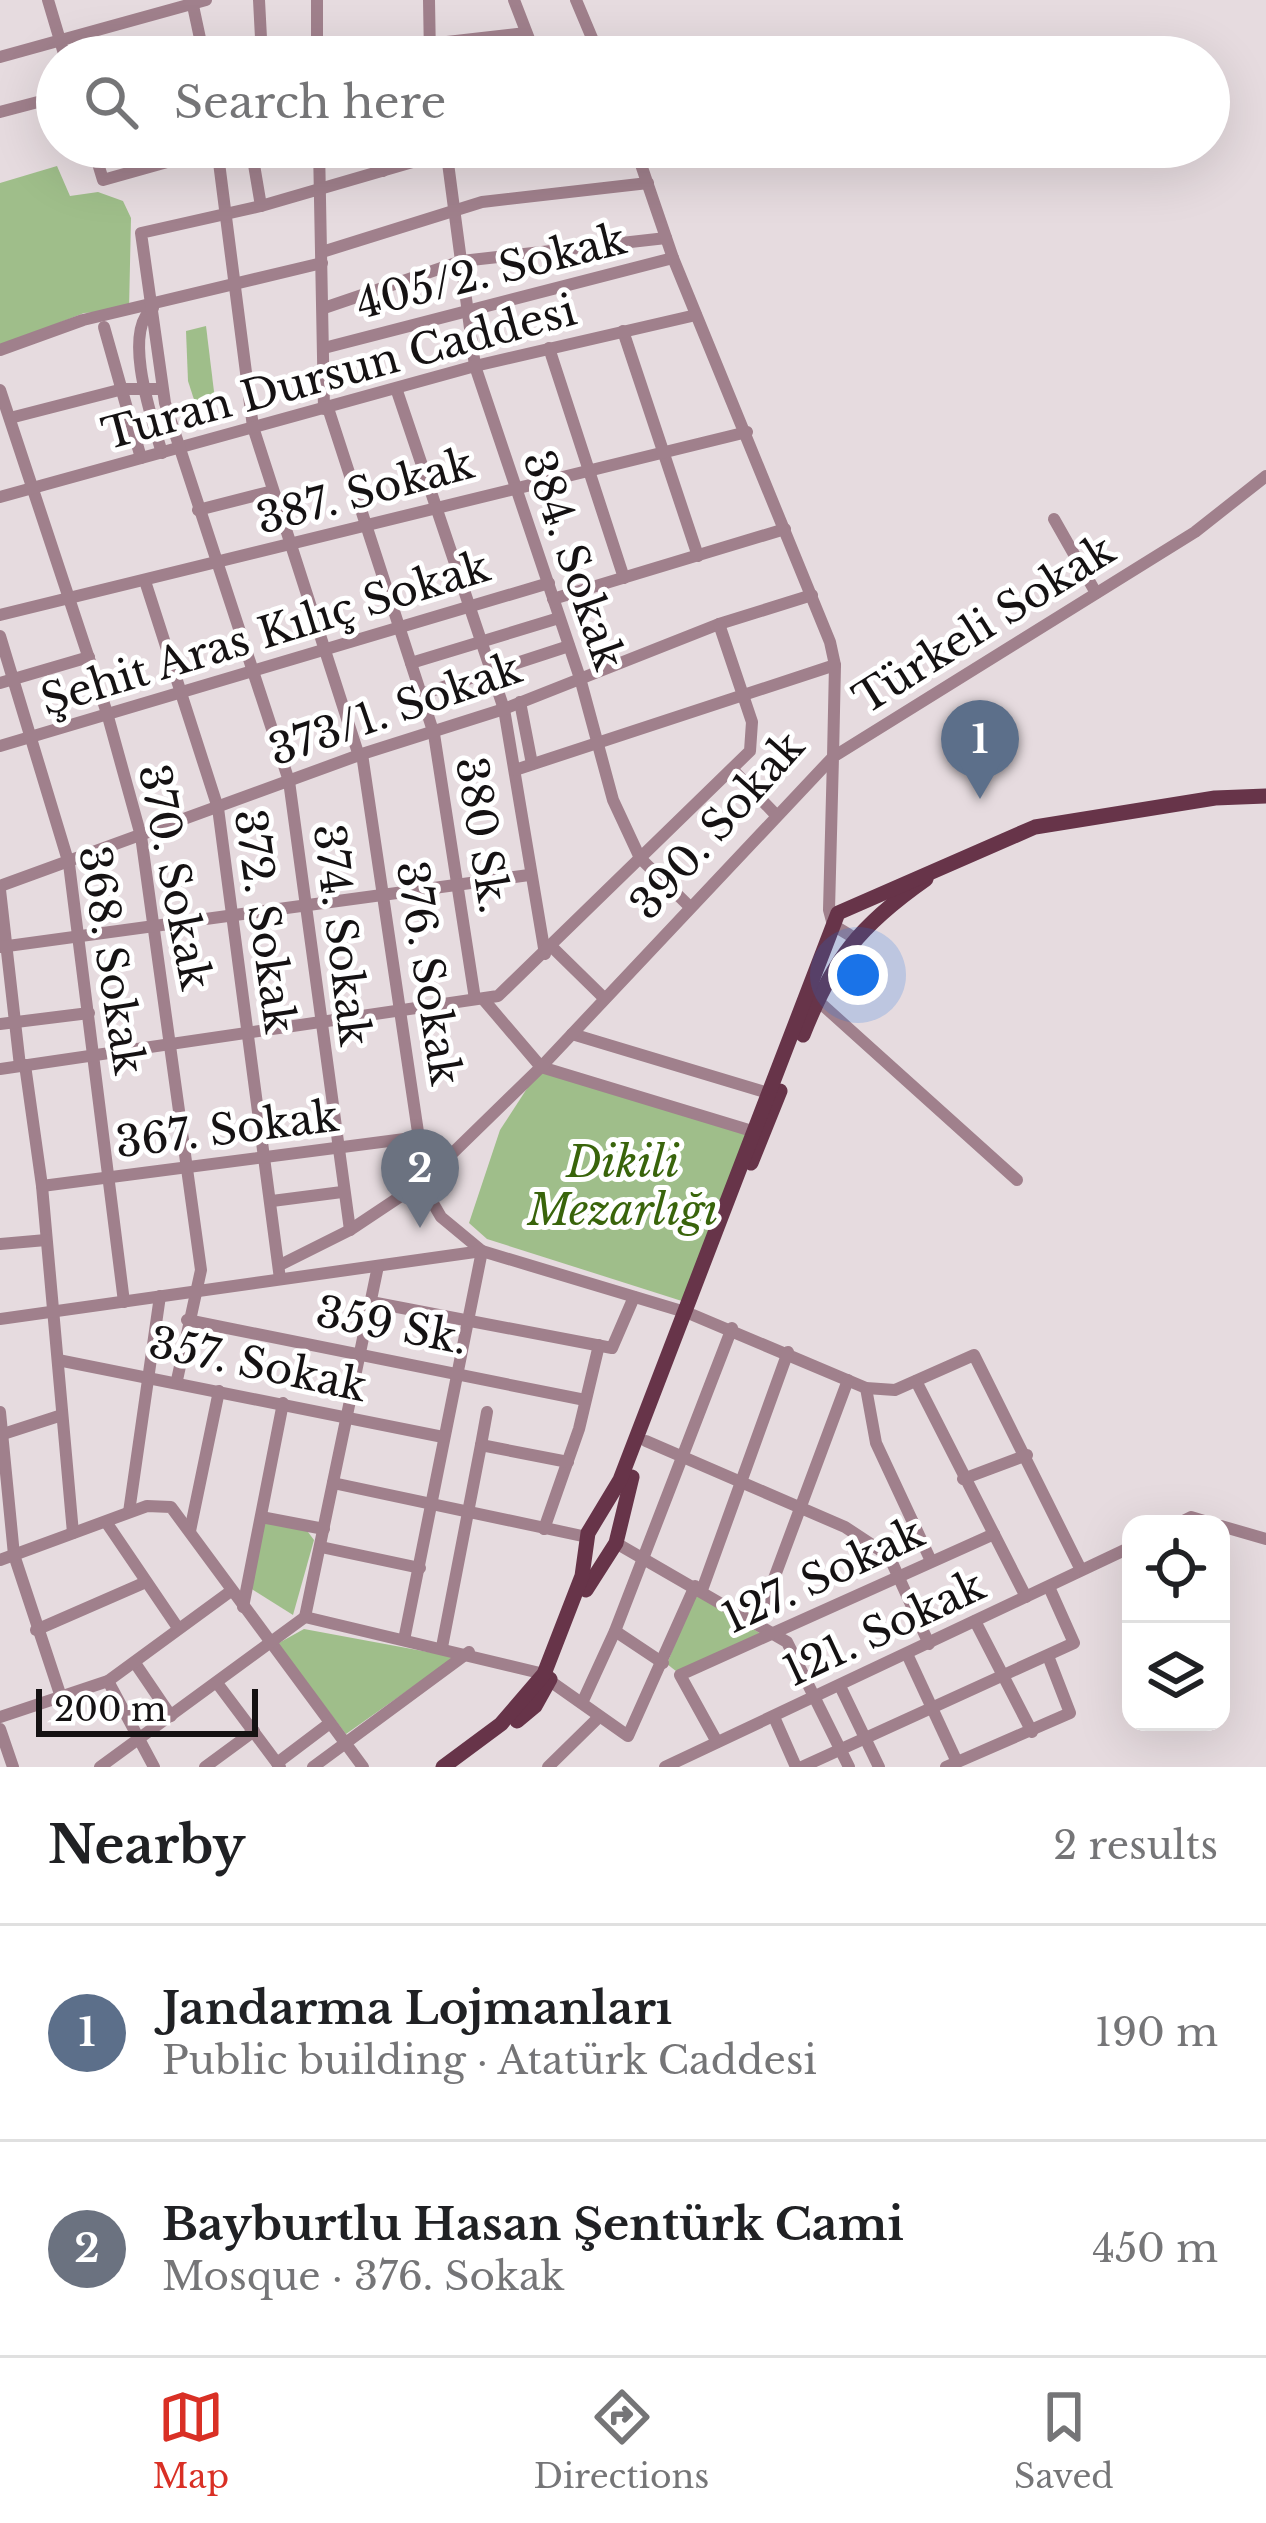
<!DOCTYPE html>
<html lang="en">
<head>
<meta charset="utf-8">
<style>
  :root { --surface:#fff; --page:#f2f2f2; --text:#202124; --muted:#757577; --line:#e0e0e0; --accent:#d93025 }
  body { margin:0; font-family:"Libre Baskerville",serif; background:var(--page); color:var(--text) }
  .controls { position:absolute; right:36px; bottom:36px; display:grid; overflow:hidden; border-radius:24px; box-shadow:0 12px 48px #0002 }
  .controls button { width:108px; height:108px; display:grid; place-items:center; padding:0; border:0; border-bottom:3px solid var(--line); background:var(--surface); color:var(--text); font:60px sans-serif }
  .scale { position:absolute; left:36px; bottom:30px; width:222px; box-sizing:border-box; padding-left:12px; border:6px solid #151213; border-top:0; font-size:33px; line-height:42px; white-space:nowrap; color:#151213; -webkit-text-stroke:9px #fff; paint-order:stroke }
  .you { position:absolute; left:858px; top:975px; width:42px; height:42px; margin:-30px; border:9px solid #fff; border-radius:50%; background:#1a73e8; box-shadow:0 0 0 18px #1a73e833 }
  .badge { display:grid; place-items:center; width:78px; height:78px; border-radius:50%; background:var(--accent); color:#fff; font-size:39px; font-weight:700 }
  .pin { position:absolute; translate:-50% -99px; filter:drop-shadow(0 3px 6px #0008) }
  .pin::after { content:''; position:absolute; top:63px; width:42px; height:36px; background:inherit; clip-path:polygon(0 0,100% 0,50% 100%) }
  .list { margin:0; padding:0; list-style:none }
  h2 { display:flex; justify-content:space-between; align-items:center; height:156px; margin:0; padding:0 48px; font-size:51px }
  h2 small { font-size:39px; font-weight:400; color:var(--muted) }
  .list li { display:grid; grid-template-columns:78px 1fr auto; gap:36px; align-items:center; box-sizing:border-box; height:216px; padding:0 48px; border-top:3px solid var(--line) }
  .list b { display:block; font-size:45px; white-space:nowrap }
  .list p { margin:0; font-size:39px; white-space:nowrap; color:var(--muted) }
  .list em { font-size:39px; font-style:normal; color:var(--muted) }
  .icon { flex:none; width:66px; height:66px; fill:none; stroke:currentColor; stroke-width:2; stroke-linecap:round; stroke-linejoin:round }
  .map { position:relative; flex:none; width:1266px; height:1767px; overflow:hidden }
  .search { position:absolute; background:var(--surface); box-shadow:0 12px 48px #0002; left:36px; right:36px; top:36px; height:132px; display:flex; align-items:center; gap:30px; box-sizing:border-box; padding:0 42px; border-radius:66px; color:var(--muted); font-size:45px }
  .sheet { height:588px; background:var(--surface) }
  nav { display:flex; justify-content:space-around; align-items:center; box-sizing:border-box; height:168px; border-top:3px solid var(--line); background:var(--surface); font-size:33px; color:var(--muted) }
  nav a { display:grid; justify-items:center; gap:6px }
  nav .on { color:var(--accent) }
  .map>svg:first-child { display:block }
  .green { fill:#9fbe8a }
  .lines { fill:none; stroke-linecap:round; stroke-linejoin:round }
  .minor { stroke:#a0808c; stroke-width:12 }
  .major { stroke:#673449; stroke-width:15 }
  .labels { text-anchor:middle; dominant-baseline:central; stroke-width:10; stroke-linejoin:round; paint-order:stroke }
  .street-label { font-size:42px; fill:#151213; stroke:#fff }
  .park-label { font-size:42px; font-style:italic; fill:#39640b; stroke:#fff }
</style>
</head>
<body>
<div class="map">
<svg width="1266" height="1767" viewBox="0 0 1266 1767">
  <rect width="100%" height="100%" fill="#e6dbdf"/>
  <g class="green">
    <polygon points="57,166 70,196 98,192 123,201 131,218 129,310 84,313 0,346 0,183"/>
    <polygon points="206,326 216,408 198,412 188,381 186,331"/>
    <polygon points="541,1067 748,1129 685,1302 487,1239 469,1223 500,1130"/>
    <polygon points="262,1521 305,1528 314,1540 293,1615 250,1588"/>
    <polygon points="695,1593 766,1637 681,1675 667,1664"/>
    <polygon points="304,1629 455,1657 346,1734 277,1644"/>
  </g>
  <g class="lines">
    <g class="minor">
      <polyline points="48,0 65,57"/>
      <polyline points="259,0 262,57"/>
      <polyline points="429,0 430,57"/>
      <polyline points="514,0 536,57"/>
      <polyline points="576,0 600,57"/>
      <polyline points="192,1 204,57"/>
      <polyline points="0,57 206,0"/>
      <polyline points="315,57 526,33"/>
      <polyline points="317,57 317,0"/>
      <polyline points="0,112 57,97"/>
      <polyline points="93,147 103,180 217,148"/>
      <polyline points="217,147 253,427 359,756"/>
      <polyline points="251,147 261,206"/>
      <polyline points="319,147 324,409"/>
      <polyline points="379,147 383,171"/>
      <polyline points="446,148 475,366 580,678 613,800 640,858 690,907"/>
      <polyline points="322,252 482,202 648,183"/>
      <path d="M153,308c-32,23 0,114 9,145"/>
      <polyline points="324,308 462,261 666,238"/>
      <polyline points="104,327 141,458"/>
      <polyline points="623,331 698,556"/>
      <polyline points="324,348 673,258"/>
      <polyline points="549,348 624,578"/>
      <polyline points="0,350 83,320 322,263"/>
      <polyline points="0,390 107,713 141,836 201,1270 177,1380"/>
      <polyline points="397,391 504,709 545,954"/>
      <polyline points="328,408 434,734 475,999"/>
      <polyline points="10,418 123,389 162,389"/>
      <polyline points="0,497 475,366 696,315"/>
      <polyline points="198,510 273,491"/>
      <polyline points="1054,519 1096,593"/>
      <polyline points="145,581 218,808 280,1279"/>
      <polyline points="553,599 785,529"/>
      <polyline points="0,615 747,432"/>
      <polyline points="0,636 69,864 124,1302"/>
      <polyline points="411,663 559,618"/>
      <polyline points="0,683 89,657"/>
      <polyline points="422,694 569,646"/>
      <polyline points="520,702 532,764"/>
      <polyline points="0,746 549,583"/>
      <polyline points="362,754 427,1193 441,1217 482,1251 404,1640"/>
      <polyline points="732,769 776,815"/>
      <polyline points="515,770 835,665"/>
      <polyline points="0,886 362,754 504,709 719,624 812,595"/>
      <polyline points="0,890 20,1066"/>
      <polyline points="856,939 833,925 829,910 833,757 1195,532 1266,476"/>
      <polyline points="0,947 529,875"/>
      <polyline points="552,947 604,998"/>
      <polyline points="483,999 541,1067 752,1131"/>
      <polyline points="817,1000 1017,1180"/>
      <polyline points="0,1024 89,1013"/>
      <polyline points="572,1034 768,1093"/>
      <polyline points="25,1065 42,1186 73,1533"/>
      <polyline points="0,1069 498,996 750,751 752,722 719,624"/>
      <polyline points="42,1186 420,1137"/>
      <polyline points="272,1201 342,1192"/>
      <polyline points="350,1230 289,781 165,403 141,233 261,206 447,152 491,147"/>
      <polyline points="0,1244 46,1240"/>
      <polyline points="280,1265 350,1230 425,1180 541,1067 833,757 835,665 830,642 673,258 635,147"/>
      <polyline points="371,1302 612,1348 634,1297"/>
      <polyline points="693,1315 866,1388 895,1390 974,1355 1081,1570"/>
      <polyline points="0,1319 482,1251 685,1312"/>
      <polyline points="187,1320 585,1400"/>
      <polyline points="58,1360 443,1437"/>
      <polyline points="916,1381 1026,1597"/>
      <polyline points="866,1388 876,1443 931,1561"/>
      <polyline points="0,1412 14,1555 61,1697"/>
      <polyline points="0,1435 62,1415"/>
      <polyline points="646,1441 845,1527 889,1556 929,1644"/>
      <polyline points="481,1445 487,1412"/>
      <polyline points="963,1479 1027,1455"/>
      <polyline points="333,1483 587,1537"/>
      <polyline points="129,1512 160,1296"/>
      <polyline points="261,1517 324,1529"/>
      <polyline points="106,1522 178,1628"/>
      <polyline points="1177,1524 1191,1517 1214,1524"/>
      <polyline points="1221,1526 1266,1539"/>
      <polyline points="544,1529 579,1429 599,1345"/>
      <polyline points="190,1531 219,1391"/>
      <polyline points="616,1543 787,1642 849,1767"/>
      <polyline points="321,1547 420,1568"/>
      <polyline points="0,1560 147,1506 171,1507 363,1767"/>
      <polyline points="702,1590 788,1352"/>
      <polyline points="243,1607 283,1403"/>
      <polyline points="305,1617 378,1266"/>
      <polyline points="305,1617 544,1674"/>
      <polyline points="975,1621 1032,1732"/>
      <polyline points="757,1624 848,1380"/>
      <polyline points="36,1630 146,1582"/>
      <polyline points="615,1631 663,1663"/>
      <polyline points="442,1647 481,1445 568,1462"/>
      <polyline points="907,1654 957,1762"/>
      <polyline points="135,1663 171,1716"/>
      <polyline points="108,1681 154,1767"/>
      <polyline points="550,1681 628,1736 695,1586"/>
      <polyline points="217,1683 280,1767"/>
      <polyline points="840,1686 879,1767"/>
      <polyline points="582,1703 615,1631 732,1328"/>
      <polyline points="0,1717 108,1681 231,1591"/>
      <polyline points="774,1717 796,1767"/>
      <polyline points="0,1729 13,1767"/>
      <polyline points="717,1742 680,1675 994,1534"/>
      <polyline points="277,1763 330,1723"/>
      <polyline points="100,1767 305,1617"/>
      <polyline points="205,1767 254,1731"/>
      <polyline points="313,1767 469,1652"/>
      <polyline points="548,1767 599,1717"/>
      <polyline points="665,1767 1131,1547"/>
      <polyline points="802,1767 1074,1643 1049,1587"/>
      <polyline points="946,1767 1070,1713 1048,1656"/>
    </g>
    <g class="major">
      <path d="M803,1035c30,-76 56,-109 123,-156"/>
      <polyline points="751,1163 780,1091"/>
      <polyline points="586,1590 616,1543 632,1477"/>
      <polyline points="517,1721 535,1706 550,1679"/>
      <polyline points="443,1767 501,1724 544,1674 582,1576 588,1533 620,1480 838,913 1035,827 1215,798 1266,796"/>
    </g>
  </g>
  <g class="labels">
    <g class="street-label">
      <text transform="translate(491 271) rotate(-14)">405/2. Sokak</text>
      <text transform="translate(339 372) rotate(-15)">Turan Dursun Caddesi</text>
      <text transform="translate(365 491) rotate(-15)">387. Sokak</text>
      <text transform="translate(574 560) rotate(71)">384. Sokak</text>
      <text transform="translate(984 624) rotate(-32)">Türkeli Sokak</text>
      <text transform="translate(265 633) rotate(-17)">Şehit Aras Kılıç Sokak</text>
      <text transform="translate(395 709) rotate(-19)">373/1. Sokak</text>
      <text transform="translate(717 825) rotate(-48)">390. Sokak</text>
      <text transform="translate(483 835) rotate(81)">380 Sk.</text>
      <text transform="translate(175 877) rotate(79)">370. Sokak</text>
      <text transform="translate(265 921) rotate(82)">372. Sokak</text>
      <text transform="translate(342 935) rotate(83)">374. Sokak</text>
      <text transform="translate(112 960) rotate(81)">368. Sokak</text>
      <text transform="translate(429 973) rotate(81)">376. Sokak</text>
      <text transform="translate(227 1129) rotate(-7)">367. Sokak</text>
      <text transform="translate(392 1325) rotate(11)">359 Sk.</text>
      <text transform="translate(258 1364) rotate(12)">357. Sokak</text>
      <text transform="translate(823 1575) rotate(-25)">127. Sokak</text>
      <text transform="translate(884 1628) rotate(-25)">121. Sokak</text>
    </g>
    <g class="park-label">
      <text x="623" y="1162">Dikili<tspan x="623" dy="48">Mezarlığı</tspan></text>
    </g>
  </g>
</svg>
<div class="controls">
<button><svg class="icon" aria-label="locate" viewBox="0 0 24 24"><circle cx="12" cy="12" r="6"/><path d="M12 2v4M12 18v4M2 12h4M18 12h4"/></svg></button>
<button><svg class="icon" aria-label="layers" viewBox="0 0 24 24"><path d="M12 4l9 5-9 5-9-5zM3 14l9 5 9-5"/></svg></button>
</div>
<div class="scale">200 m</div>
<div class="you"></div>
<div class="pin badge" style="left:980px;top:799px;background:#5c6f8a">1</div>
<div class="pin badge" style="left:420px;top:1228px;background:#6b7280">2</div>
<div class="search"><svg class="icon" aria-label="search" viewBox="0 0 24 24"><circle cx="10" cy="10" r="6"/><path d="M15 15l6 6"/></svg>Search here</div>
</div>
<section class="sheet">
<h2>Nearby<small>2 results</small></h2>
<ul class="list">
<li><span class="badge" style="background:#5c6f8a">1</span><div><b>Jandarma Lojmanları</b><p>Public building · Atatürk Caddesi</p></div><em>190 m</em></li>
<li><span class="badge" style="background:#6b7280">2</span><div><b>Bayburtlu Hasan Şentürk Cami</b><p>Mosque · 376. Sokak</p></div><em>450 m</em></li>
</ul>
</section>
<nav>
<a class="on"><svg class="icon" aria-label="map" viewBox="0 0 24 24"><path d="M3 6l6-2 6 2 6-2v14l-6 2-6-2-6 2zM9 4v14M15 6v14"/></svg>Map</a>
<a><svg class="icon" aria-label="directions" viewBox="0 0 24 24"><path d="M12 3l9 9-9 9-9-9zM9 14v-3h6M13 9l2 2-2 2"/></svg>Directions</a>
<a><svg class="icon" aria-label="saved" viewBox="0 0 24 24"><path d="M7 4h10v16l-5-4-5 4z"/></svg>Saved</a>
</nav>
</body>
</html>
